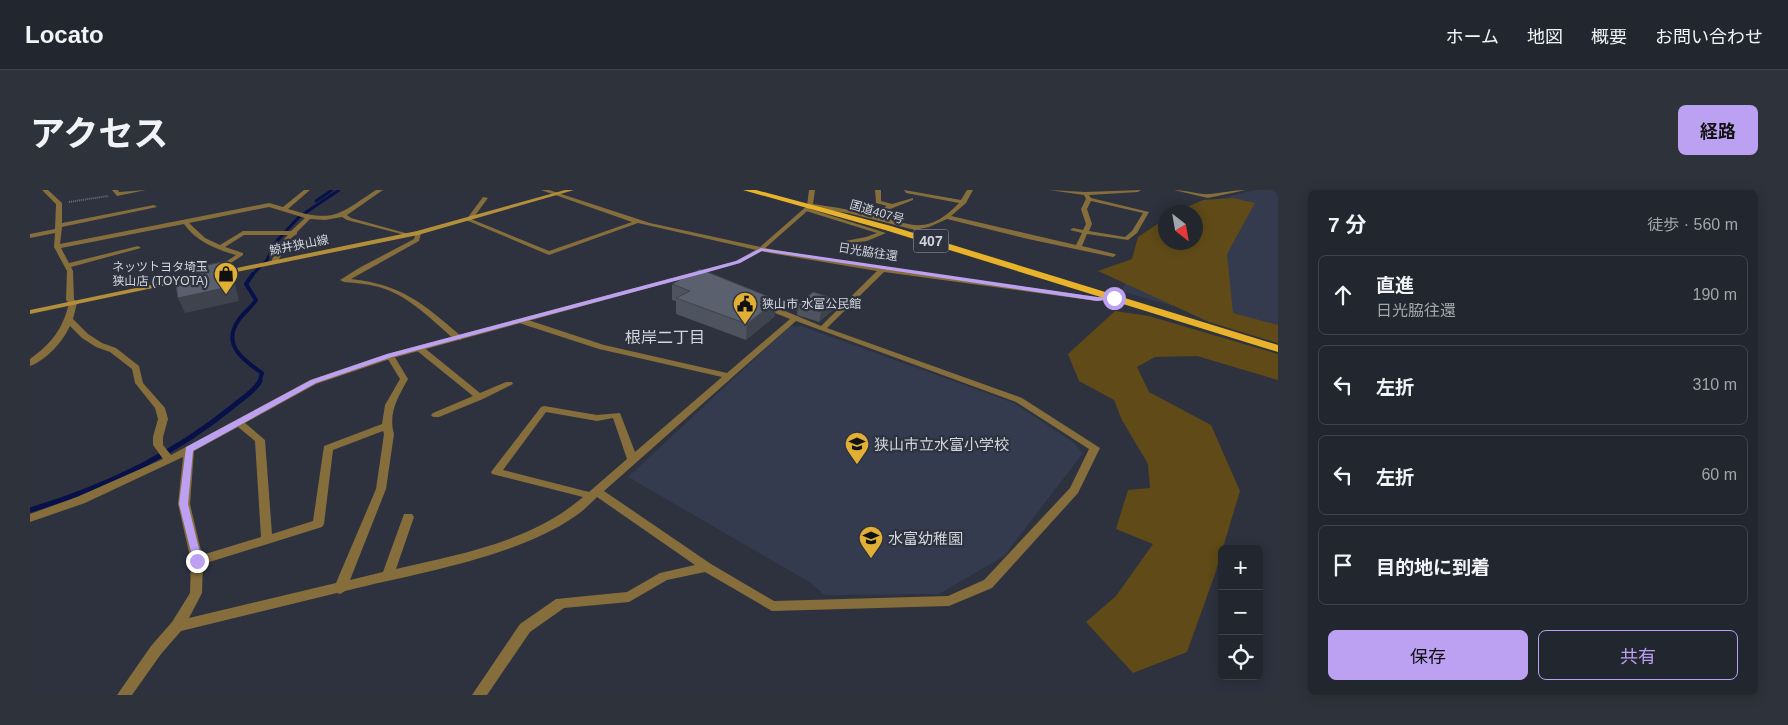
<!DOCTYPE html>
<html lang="ja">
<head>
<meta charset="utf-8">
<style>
  :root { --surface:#22262e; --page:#2e323a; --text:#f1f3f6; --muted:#a2a5aa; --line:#3f434a; --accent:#bca0f2 }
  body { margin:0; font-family:Arial,"Noto Sans JP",sans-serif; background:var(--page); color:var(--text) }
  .controls { position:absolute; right:15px; bottom:15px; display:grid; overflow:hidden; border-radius:8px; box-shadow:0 2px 12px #0003 }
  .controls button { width:45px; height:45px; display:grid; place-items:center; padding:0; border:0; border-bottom:1px solid var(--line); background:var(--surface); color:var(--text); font:25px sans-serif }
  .compass { position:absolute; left:1128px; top:15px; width:45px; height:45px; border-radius:50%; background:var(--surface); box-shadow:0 2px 12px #0003; rotate:149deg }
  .stop { position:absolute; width:15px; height:15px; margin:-11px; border:4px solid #bca0f2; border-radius:50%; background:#fff }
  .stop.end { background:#bca0f2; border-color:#fff; box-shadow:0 1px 5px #0008 }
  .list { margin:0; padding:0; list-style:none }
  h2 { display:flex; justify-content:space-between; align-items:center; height:65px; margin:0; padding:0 20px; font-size:21px }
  h2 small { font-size:16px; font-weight:400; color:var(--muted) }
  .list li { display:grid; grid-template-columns:32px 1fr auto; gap:15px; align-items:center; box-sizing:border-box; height:80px; margin:0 10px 10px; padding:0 10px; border:1px solid var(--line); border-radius:8px }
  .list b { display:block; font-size:19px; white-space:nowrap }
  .list p { margin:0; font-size:16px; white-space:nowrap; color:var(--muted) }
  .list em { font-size:16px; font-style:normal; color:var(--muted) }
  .actions { display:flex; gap:10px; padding:15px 20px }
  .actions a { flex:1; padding:11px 0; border:1px solid var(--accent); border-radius:8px; text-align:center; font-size:18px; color:var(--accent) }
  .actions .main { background:var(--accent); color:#111 }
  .icon { flex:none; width:28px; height:28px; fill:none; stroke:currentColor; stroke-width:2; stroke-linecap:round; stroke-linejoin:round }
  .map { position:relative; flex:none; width:1248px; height:505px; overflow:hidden; border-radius:8px }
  header { display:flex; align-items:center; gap:30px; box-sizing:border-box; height:70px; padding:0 25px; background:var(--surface); border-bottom:1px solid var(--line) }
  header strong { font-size:24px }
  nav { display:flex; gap:28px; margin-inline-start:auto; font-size:18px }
  .intro { display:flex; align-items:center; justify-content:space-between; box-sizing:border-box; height:120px; padding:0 30px }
  h1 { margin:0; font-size:35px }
  .button { padding:12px 22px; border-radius:8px; background:var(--accent); color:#111; font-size:18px; font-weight:700 }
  main { display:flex; gap:30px; padding:0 30px }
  aside { flex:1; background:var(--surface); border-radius:8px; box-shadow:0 2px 12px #0003 }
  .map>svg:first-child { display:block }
  .built { fill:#343b4e }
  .green { fill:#5f4a18 }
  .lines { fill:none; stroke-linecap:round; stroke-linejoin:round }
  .stream-far2 { stroke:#071048; stroke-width:3 }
  .stream-far1 { stroke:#071048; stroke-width:4 }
  .stream { stroke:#071048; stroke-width:5 }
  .path { stroke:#6b707a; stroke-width:2; stroke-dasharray:1 1; stroke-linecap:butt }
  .service { fill:#856e3c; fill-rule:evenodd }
  .minor { fill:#856e3c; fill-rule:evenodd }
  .tertiary { fill:#856e3c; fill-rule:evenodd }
  .secondary { fill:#b38f3a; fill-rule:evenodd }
  .trunk { fill:#e8b32a; fill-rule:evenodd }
  .wall { fill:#4d535f }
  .shaded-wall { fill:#3f434d }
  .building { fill:#5a606e; stroke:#3f434d }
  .route { fill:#bca0f2 }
  .labels { text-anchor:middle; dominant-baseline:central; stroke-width:4.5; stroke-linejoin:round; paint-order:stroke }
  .far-street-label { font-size:12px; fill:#d1d5dd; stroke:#2d323e }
  .far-poi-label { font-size:12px; fill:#d1d5dd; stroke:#2d323e; text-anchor:end }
  .shield { fill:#2d323e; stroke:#a0a4ad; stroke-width:1 }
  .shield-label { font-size:14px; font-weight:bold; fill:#d1d5dd }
  .poi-label { font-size:15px; fill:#d1d5dd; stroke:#2d323e; text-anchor:start }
  .neighbourhood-label { font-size:16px; fill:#d1d5dd; stroke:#2d323e }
</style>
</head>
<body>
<header>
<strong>Locato</strong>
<nav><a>ホーム</a><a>地図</a><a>概要</a><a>お問い合わせ</a></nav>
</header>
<div class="intro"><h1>アクセス</h1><a class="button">経路</a></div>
<main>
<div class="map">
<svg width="1248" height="505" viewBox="0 0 1248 505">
  <rect width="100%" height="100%" fill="#2d323e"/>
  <g class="built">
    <polygon points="1225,0 1248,0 1248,147 1091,101 1128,35 1136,52 1166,52 1166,22 1158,22 1192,8"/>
    <polygon points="771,136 984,213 1043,252 1053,263 974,366 909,404 794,405 781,393 598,287 759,137"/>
  </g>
  <g class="green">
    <polygon points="1203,8 1225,13 1197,64 1203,123 1248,135 1248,153 1179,132 1068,81 1102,69 1108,47 1135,29 1136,52 1166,52 1166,22 1146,22 1173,10"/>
    <polygon points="1085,121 1119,126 1248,164 1248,190 1167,166 1125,167 1107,177 1119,202 1181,235 1210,301 1185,384 1157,462 1103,483 1056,432 1086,406 1123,354 1086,339 1098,300 1120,298 1118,274 1092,230 1084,210 1049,191 1038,164"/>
  </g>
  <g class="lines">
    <g class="stream-far2">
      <polyline points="286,11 302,0"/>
      <polyline points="222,85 237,70 244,54 269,27 309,0"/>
    </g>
    <path class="stream-far1" d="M223,84l-7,10 10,16c-5,8 -13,13 -18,21 -16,24 5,39 24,52l-3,10"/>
    <path class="stream" d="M0,320c74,-22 142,-54 202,-103 8,-7 23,-16 28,-26"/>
    <polyline class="path" points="39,12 78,6"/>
    <polygon class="service" points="453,7 458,8 441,31 437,31 436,30"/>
    <g class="minor">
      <path d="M12,0h6l14,13v20l92,-18 3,2 -95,20 -2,17 209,-41 14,4 21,-17h6l-22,19c46,14 50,6 88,-19h7l-36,25 4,3 58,16v2l-62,-16 -5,-3 -17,3 -15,-1 -13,13v2c-15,8 -13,24 -23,30l-3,-2 8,-18 9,-9h-44l-19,12 18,6v2l-26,17 -3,-2 1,-1 21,-14c-21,-6 -40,-14 -52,-31l-123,24 8,15 69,-17 3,2 -70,19 2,4 1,28 3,4 -4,16 15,15 14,9 14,5 23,18 4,17 22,25 3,11 -5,18v8l8,10 139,-75h6l1,2 -1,2 -71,39 20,17 7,94 41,-13 11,-75 58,-22 3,-19 15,-26 -14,-23 4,-3 3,1 15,25c-10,18 -20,34 -14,55l-8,55 -36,91 33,-8 21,-58h8l2,3 -18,52c64,-15 135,-27 187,-72l-91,-23 -1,-2 50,-65 3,-1 53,9 23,-2 15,39 87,-75 -123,-28 -80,-26v-4h6l79,26 123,28 63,-54 -30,-12v-4h6l55,23 56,-55 -107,-18 -132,-30 -89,32 -83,-35 5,-1 78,32 83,-29 -91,-32h8l101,33 120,26 109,18 218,30 20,-1v4h-3l-17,1 -213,-29 -57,56 195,70 78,50 -22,45 -86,95 -43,18 -177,5 -67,-39 -38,8 -38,22 -65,6 -34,24 -43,63h-15l48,-71 36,-25 71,-7 33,-19 35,-8 -98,-68c-6,6 -13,13 -20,18 -61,43 -160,58 -232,76l-5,3 -3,-1 -156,38 -20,23 -29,41h-15l34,-49 21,-24 18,-29 1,-32 -13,-57 5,-47 -98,46 -55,19v-8l47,-17 86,-38 -10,-14v-8l5,-18 -3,-11 -20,-25 -3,-14 -22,-17 -14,-5 -14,-9 -12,-12c-7,15 -23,34 -40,40v-7c21,-15 33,-30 39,-56l-3,-3 1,-29 -13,-24 1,-14 -25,5v-4l25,-5 1,-25zM239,17l36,11 -14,13h-48l-23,14 -15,-7 -16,-15zM766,131l220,81 73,47 -19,39 -86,92 -36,16 -174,5 -63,-37 -107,-73zM516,222l51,9 16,-3 14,41 -38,33 -86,-22zM208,237l17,14 6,96 -59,18 -12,-51 4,-53zM353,241l1,3 -8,55 -40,94 -147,35 13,-25 1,-29 119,-37 2,-3 9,-74z"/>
      <polygon points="82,0 88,0 89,2 116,0 87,6"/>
      <path d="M779,0h6l-2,14 26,4 29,6 19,-8 -11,-3 -1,-13h6v11l11,3 21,-6v2l-38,15c38,10 52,21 84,-12l-53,-10 -2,-3 57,10 6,-10h6l-7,13 -15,13 125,29 6,-12 -12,-3 3,-2 10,2 3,-6 -5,-15 5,-10 -2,-4 -35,-5 36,2 56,-2 -3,2 -49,3 2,3 58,14 -12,21 -9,7 -41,-6 -5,12 33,8 1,1 -3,2 -85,-18 -81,-20 -18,8 -14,3 -67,-17 -38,-5 -3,-2zM1061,11l52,12 -11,18 -7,6 -36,-6 3,-7 -5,-15z"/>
      <path d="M1144,0c12,0 25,5 36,4 12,-1 23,-4 36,-4l-38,8z"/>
      <polygon points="776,19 780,19 856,43 837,51 810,54 810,52 836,47 847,43 776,21"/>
      <path d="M386,42l5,1 -2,8 -68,38c52,6 71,24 110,57v4h-6c-23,-20 -47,-45 -76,-53 -12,-3 -23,-4 -35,-5l-4,-2 19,-12 55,-29z"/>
      <polygon points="386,156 392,156 450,203 476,192 482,192 483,194 453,209 409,227 403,227 401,225 403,223 443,206 386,160"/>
    </g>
    <polygon class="tertiary" points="778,15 783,16 733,60 710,73 363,168 286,194 283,195 279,192 280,190 357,164 706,71 729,58"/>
    <g class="secondary">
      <polygon points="535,0 544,0 388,45 187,86 184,84 187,82 387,41"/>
      <polygon points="168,85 170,86 170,88 0,124 0,120"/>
    </g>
    <polygon class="trunk" points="713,0 726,0 861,36 1248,155 1248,162 855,40"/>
  </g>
  <g class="wall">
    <polygon points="642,94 745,126 716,150 646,124 646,111 642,110"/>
    <polygon points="768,115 804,119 789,132 767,125"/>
  </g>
  <g class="shaded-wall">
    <polygon points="197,71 203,85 209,111 155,123 148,108"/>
    <polygon points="806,109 804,119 789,132 791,122"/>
    <polygon points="747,110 745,126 716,150 717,134"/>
  </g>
  <g class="building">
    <polygon points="197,71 203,96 148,108 146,96 156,94 155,90 170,87 168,77"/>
    <polygon points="670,79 747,110 717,134 646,108 660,101 642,94"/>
    <polygon points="783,102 806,109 791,122 768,115"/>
  </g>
  <polygon class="route" points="731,58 1067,107 1087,108 1067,111 732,61 710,73 671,84 362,167 286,193 163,261 158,314 172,371 170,374 164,374 149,314 156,257 281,190 357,164 706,71"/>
  <defs>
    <symbol id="shop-pin" viewBox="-11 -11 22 30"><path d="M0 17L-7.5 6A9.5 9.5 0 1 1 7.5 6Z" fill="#e1af34" stroke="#2d323e"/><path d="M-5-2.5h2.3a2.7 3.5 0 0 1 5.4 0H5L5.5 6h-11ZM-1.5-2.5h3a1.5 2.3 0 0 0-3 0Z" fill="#111"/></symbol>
    <symbol id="civic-pin" viewBox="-11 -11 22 30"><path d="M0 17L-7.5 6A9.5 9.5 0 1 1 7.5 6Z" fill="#e1af34" stroke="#2d323e"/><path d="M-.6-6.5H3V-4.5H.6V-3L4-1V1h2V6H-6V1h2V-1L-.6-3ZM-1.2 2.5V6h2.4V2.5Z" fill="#111"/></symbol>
    <symbol id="school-pin" viewBox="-11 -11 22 30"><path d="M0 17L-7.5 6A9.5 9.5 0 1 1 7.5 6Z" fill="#e1af34" stroke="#2d323e"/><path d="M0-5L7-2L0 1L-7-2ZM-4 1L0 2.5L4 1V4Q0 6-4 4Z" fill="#111"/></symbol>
  </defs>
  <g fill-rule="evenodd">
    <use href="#shop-pin" x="182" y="70" width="28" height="38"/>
    <use href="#civic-pin" x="701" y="100" width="28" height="38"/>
    <use href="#school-pin" x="813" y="240" width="28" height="38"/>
    <use href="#school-pin" x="827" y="334" width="28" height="38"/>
  </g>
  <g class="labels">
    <g class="far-street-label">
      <text transform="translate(847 22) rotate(16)">国道407号</text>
      <text transform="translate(269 55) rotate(-11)">鯨井狭山線</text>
      <text transform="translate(838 62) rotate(9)">日光脇往還</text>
    </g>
    <g class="far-poi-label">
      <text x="178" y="77">ネッツトヨタ埼玉<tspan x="178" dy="14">狭山店 (TOYOTA)</tspan></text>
      <text x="732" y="114" text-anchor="start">狭山市 水富公民館</text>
    </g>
    <rect class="shield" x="883.5" y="39.5" width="35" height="23" rx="4"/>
    <g class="shield-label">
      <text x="901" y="51">407</text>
    </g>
    <g class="poi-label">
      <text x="844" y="254">狭山市立水富小学校</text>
      <text x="858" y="348">水富幼稚園</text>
    </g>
    <g class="neighbourhood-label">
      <text x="635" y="147">根岸二丁目</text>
    </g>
  </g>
</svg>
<div class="controls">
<button>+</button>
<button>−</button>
<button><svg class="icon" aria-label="locate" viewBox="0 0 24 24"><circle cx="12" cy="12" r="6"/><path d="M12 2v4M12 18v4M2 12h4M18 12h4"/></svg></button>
</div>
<svg class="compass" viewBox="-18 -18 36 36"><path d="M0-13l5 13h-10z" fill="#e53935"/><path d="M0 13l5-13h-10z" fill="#a2a5aa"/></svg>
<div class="stop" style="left:1084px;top:108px"></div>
<div class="stop end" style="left:167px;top:371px"></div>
</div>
<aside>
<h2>7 分<small>徒歩 · 560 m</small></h2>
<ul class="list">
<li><svg class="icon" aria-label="ahead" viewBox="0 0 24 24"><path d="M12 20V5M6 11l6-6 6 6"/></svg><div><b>直進</b><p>日光脇往還</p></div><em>190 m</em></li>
<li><svg class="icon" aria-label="left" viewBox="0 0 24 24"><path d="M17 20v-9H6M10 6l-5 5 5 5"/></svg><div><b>左折</b></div><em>310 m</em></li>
<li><svg class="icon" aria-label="left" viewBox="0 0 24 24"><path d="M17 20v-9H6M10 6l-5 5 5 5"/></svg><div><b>左折</b></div><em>60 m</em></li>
<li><svg class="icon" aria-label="arrive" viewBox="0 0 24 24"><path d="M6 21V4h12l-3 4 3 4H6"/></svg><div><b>目的地に到着</b></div></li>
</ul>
<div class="actions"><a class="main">保存</a><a>共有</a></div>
</aside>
</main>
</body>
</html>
